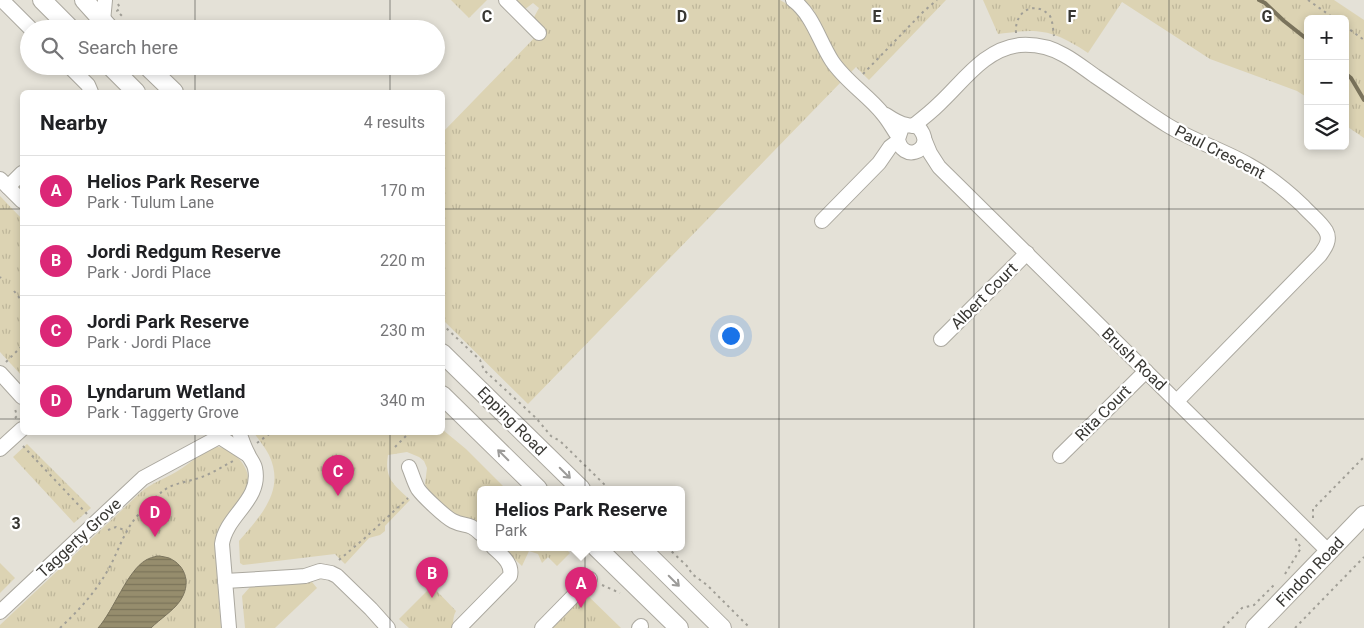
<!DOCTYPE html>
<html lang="en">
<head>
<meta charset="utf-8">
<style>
  :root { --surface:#fff; --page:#f6f6f6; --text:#202124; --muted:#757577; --line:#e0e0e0; --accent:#db2777 }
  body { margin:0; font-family:Roboto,sans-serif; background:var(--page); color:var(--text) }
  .controls { position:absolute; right:15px; top:15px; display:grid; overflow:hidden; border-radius:8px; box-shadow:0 2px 8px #0003 }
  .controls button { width:45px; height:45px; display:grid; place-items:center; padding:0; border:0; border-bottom:1px solid var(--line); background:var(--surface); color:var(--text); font:25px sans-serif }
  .you { position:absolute; left:730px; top:335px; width:18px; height:18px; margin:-12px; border:4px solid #fff; border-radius:50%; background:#1a73e8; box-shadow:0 0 0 8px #1a73e833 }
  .badge { display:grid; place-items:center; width:32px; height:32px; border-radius:50%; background:var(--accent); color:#fff; font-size:16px; font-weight:700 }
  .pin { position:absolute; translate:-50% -41px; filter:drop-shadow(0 1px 2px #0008) }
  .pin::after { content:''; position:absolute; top:26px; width:18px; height:15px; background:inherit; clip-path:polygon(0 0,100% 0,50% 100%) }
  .popup { position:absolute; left:477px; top:486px; width:208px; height:65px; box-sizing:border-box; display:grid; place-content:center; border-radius:8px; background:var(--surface); filter:drop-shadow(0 1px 4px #0005); font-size:16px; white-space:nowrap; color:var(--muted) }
  .popup b { font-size:19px; color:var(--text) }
  .popup::after { content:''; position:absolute; left:50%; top:100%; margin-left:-10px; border:10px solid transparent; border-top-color:var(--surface) }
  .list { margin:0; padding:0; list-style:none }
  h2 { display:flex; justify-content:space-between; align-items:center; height:65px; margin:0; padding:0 20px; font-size:21px }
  h2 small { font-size:16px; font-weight:400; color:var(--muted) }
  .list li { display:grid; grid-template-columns:32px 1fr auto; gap:15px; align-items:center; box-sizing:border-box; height:70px; padding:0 20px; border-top:1px solid var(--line) }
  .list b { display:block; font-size:19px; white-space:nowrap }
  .list p { margin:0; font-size:16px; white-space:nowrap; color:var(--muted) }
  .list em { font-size:16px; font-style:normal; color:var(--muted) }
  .icon { flex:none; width:28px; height:28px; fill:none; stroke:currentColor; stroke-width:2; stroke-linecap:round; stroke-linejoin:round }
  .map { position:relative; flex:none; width:1364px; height:628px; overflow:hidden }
  .search { position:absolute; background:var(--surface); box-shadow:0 2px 8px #0003; left:20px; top:20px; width:425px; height:55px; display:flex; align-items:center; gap:12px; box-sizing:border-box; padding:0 18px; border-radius:28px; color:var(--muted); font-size:19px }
  .panel { position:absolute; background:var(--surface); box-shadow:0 2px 8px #0003; left:20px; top:90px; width:425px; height:345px; border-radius:8px }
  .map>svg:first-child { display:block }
  .grass { fill:url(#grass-tufts) }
  .water { fill:url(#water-rules); stroke:#7a735c }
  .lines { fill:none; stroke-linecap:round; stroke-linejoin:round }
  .stream { stroke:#7a735c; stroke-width:4 }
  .minor-casing { stroke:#aba89f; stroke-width:16 }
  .major-casing { stroke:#aba89f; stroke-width:20 }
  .path { stroke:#a09e96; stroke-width:2; stroke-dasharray:2.5 4; stroke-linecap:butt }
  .minor { stroke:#fff; stroke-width:14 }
  .major { stroke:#fff; stroke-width:18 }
  .oneway { stroke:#9c9b99 }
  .grid { fill:none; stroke:#383733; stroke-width:1; stroke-opacity:0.55 }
  .labels { text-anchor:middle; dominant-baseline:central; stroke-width:4.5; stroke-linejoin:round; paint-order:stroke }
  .street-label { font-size:16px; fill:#383733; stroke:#fff }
  .grid-label { font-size:16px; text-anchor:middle; font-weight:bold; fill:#383733; stroke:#fff; stroke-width:4.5; stroke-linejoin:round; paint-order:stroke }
</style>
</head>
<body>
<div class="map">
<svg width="1364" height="628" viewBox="0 0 1364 628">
  <defs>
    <pattern id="grass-tufts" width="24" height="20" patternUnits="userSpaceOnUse" patternTransform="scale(1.25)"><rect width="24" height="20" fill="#dcd3b3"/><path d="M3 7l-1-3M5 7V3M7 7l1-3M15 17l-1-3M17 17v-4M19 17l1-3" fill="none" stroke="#beb69a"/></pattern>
    <pattern id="water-rules" width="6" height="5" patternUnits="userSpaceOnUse" patternTransform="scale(1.25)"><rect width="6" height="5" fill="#968d6d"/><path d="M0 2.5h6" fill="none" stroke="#7b745a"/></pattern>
  </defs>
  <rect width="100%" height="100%" fill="#e4e1d7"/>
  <g class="grass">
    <polygon points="451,0 487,0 469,18"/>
    <path d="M514,0h266c27,14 33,43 48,67 4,6 8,10 13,15l-313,322 -85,-84 -1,-187 101,-104 -10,-10 6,-11 -6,-5 -9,7z"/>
    <polygon points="804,0 946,0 869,80 856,67 851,72 838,58 814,11"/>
    <path d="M983,0h351l30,20v118l-19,-13v-106h-37v79l-11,-7 -87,-32 -88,-57 -34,51c-35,-23 -48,-25 -90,-19z"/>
    <polygon points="0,196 22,219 22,376 0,352"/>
    <path d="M443,430l23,19 40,40h-25v37l-22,-8 -8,-5 -22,-22 -4,-7 2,-16 -3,-7 -5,-4 -12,-5 -19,3c-4,25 7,30 22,45l-25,26v5l-5,4 -11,3 -24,26 -10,-10 -92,11 -3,-2 -1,-22c21,-25 47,-50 30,-86 -4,-8 -10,-15 -15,-22l188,-1z"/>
    <polygon points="27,444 91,508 74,523 13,457"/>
    <path d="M217,447c9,0 17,6 23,13 23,28 -9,45 -21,68 -4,7 -4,14 -4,22l6,78h-221v-3l141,-133c11,-9 23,-13 35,-20 14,-8 25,-21 41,-25z"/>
    <polygon points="502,547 564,547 570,553 557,566 548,557 542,563 538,554 529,551 522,566"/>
    <polygon points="0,563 15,578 0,593"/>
    <polygon points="312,582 317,588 275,628 245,628 242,596 250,587"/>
    <path d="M432,586l24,25c-4,7 -2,13 -4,17h-43l-10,-9z"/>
    <polygon points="581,589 621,628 542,628"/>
  </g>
  <path class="water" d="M157,556c4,0 8,1 12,2 18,8 22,27 11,43 -7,10 -20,18 -29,27h-53c16,-18 29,-57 48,-68 3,-2 8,-3 11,-4z"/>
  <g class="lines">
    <g class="stream">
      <polyline points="1259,0 1265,3 1284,21 1308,40"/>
      <polyline points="1345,73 1351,78 1364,100"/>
    </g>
    <defs>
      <g id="minor">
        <polyline points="2,0 31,29"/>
        <polyline points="506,0 539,33"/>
        <path d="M793,0c20,15 26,41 39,61 14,21 36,34 51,53 6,7 10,15 15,22"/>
        <polyline points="103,21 105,0"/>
        <polyline points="69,66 88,85 91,92"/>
        <path d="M886,115c6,4 14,9 21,10 4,1 8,0 12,3 2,2 3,4 4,6 8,18 -21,28 -25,5l3,-9"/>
        <path d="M913,126c9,-7 18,-14 26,-22 24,-22 45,-55 81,-59 15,-1 30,2 44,10 11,6 21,14 31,21 24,16 48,34 72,49 26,16 56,25 82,40 20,11 37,25 54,41 7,8 18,16 23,25 5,9 -1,17 -6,24l-143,146"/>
        <polyline points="925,141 930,153 939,167 1329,552"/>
        <polyline points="0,179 22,201"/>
        <polyline points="8,187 22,173"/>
        <polyline points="822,221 879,163 890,147 898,141"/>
        <polyline points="941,339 1027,253"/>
        <polyline points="0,373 22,397"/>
        <polyline points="223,439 248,455"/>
        <polyline points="0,449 22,429"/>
        <polyline points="1060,456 1146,371"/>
        <path d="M409,467c3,7 5,15 9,22 5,7 27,28 35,32 12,6 16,1 28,13"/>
        <polyline points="225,581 292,577 305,576 320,571 331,573 337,576 371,609 388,628"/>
        <polyline points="0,612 143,478 217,438"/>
        <path d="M229,628l-7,-84c4,-29 40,-44 33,-76 -1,-5 -5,-9 -7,-14 -4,-7 -6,-14 -9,-22"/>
        <path d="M459,628l51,-52c3,-13 -9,-21 -17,-29"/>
        <polyline points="542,628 590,579"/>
        <polyline points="639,628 641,626"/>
      </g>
      <g id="major">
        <polyline points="42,0 71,29"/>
        <polyline points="84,0 110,29"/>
        <polyline points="110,66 136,92"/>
        <polyline points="147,66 174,92"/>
        <polyline points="442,353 581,489"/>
        <polyline points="442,395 538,489"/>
        <polyline points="596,547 679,628"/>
        <polyline points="640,547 722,628"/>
        <polyline points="1255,628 1364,515"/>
      </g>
    </defs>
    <use href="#minor" class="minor-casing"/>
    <use href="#major" class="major-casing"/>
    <g class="path">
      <polyline points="1308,0 1335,19"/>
      <polyline points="118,4 120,8 117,11 122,16"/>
      <polyline points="1345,26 1364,40"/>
      <path d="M1016,33c-2,-23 20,-33 34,-17 3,6 3,14 4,20"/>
      <polyline points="863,74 924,11 937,0"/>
      <polyline points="0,277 1,278"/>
      <polyline points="14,291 22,301"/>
      <polyline points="442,324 480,360 484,370 536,418 551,436 560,441 609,489"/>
      <polyline points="6,362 22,346"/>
      <polyline points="15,418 17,416 15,409"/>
      <polyline points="257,443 272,432"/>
      <polyline points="23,446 87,514"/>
      <polyline points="395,447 410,432"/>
      <polyline points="1313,518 1313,508 1315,507 1364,457"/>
      <polyline points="108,530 116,527 127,531"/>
      <polyline points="667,547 688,567 692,574 707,585 750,628"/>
      <polyline points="339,560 366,537 408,498"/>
      <polyline points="1285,574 1301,548 1295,538"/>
      <polyline points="602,585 620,593"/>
      <path d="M60,628c17,-16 33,-33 45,-53 9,-14 14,-30 22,-44 7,-14 24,-31 36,-40 10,-8 24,-9 36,-13 12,-4 23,-11 34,-17"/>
      <polyline points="1223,628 1242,608 1254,605 1275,584"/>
      <polyline points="1295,628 1364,557"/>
    </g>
    <use href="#minor" class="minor"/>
    <use href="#major" class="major"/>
  </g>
  <defs><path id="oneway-shaft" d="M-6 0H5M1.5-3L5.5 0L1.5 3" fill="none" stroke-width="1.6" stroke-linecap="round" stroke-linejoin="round" transform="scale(1.25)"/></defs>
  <g class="oneway">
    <use href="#oneway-shaft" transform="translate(503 455) rotate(-135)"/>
    <use href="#oneway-shaft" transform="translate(565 473) rotate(45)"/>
    <use href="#oneway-shaft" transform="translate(674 581) rotate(45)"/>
  </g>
  <path class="grid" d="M195,0v29M390,0v29M585,0v628M779,0v628M974,0v628M1169,0v628M195,66v26M390,66v26M0,209h22M442,209h922M0,419h22M442,419h922M195,432v196M390,432v196"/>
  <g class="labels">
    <g class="street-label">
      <text transform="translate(1220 152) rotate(27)">Paul Crescent</text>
      <text transform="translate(984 296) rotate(-45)">Albert Court</text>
      <text transform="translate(1134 359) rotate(44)">Brush Road</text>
      <text transform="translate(1103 413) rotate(-45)">Rita Court</text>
      <text transform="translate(512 421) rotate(45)">Epping Road</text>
      <text transform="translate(79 538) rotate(-43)">Taggerty Grove</text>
      <text transform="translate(1310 572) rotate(-46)">Findon Road</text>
    </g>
  </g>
  <g class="grid-label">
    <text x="487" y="22">C</text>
    <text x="682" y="22">D</text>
    <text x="877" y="22">E</text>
    <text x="1072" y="22">F</text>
    <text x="1267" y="22">G</text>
    <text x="16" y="529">3</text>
  </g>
</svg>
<div class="controls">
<button>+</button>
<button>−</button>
<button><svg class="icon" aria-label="layers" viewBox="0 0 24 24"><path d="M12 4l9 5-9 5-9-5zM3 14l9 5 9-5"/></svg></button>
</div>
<div class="you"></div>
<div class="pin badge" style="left:581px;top:608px">A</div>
<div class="popup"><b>Helios Park Reserve</b>Park</div>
<div class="pin badge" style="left:432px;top:598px">B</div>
<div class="pin badge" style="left:338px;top:496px">C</div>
<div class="pin badge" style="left:155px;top:537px">D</div>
<div class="search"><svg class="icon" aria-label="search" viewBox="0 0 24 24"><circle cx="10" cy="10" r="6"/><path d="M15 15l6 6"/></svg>Search here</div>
<section class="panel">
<h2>Nearby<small>4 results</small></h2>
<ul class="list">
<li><span class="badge">A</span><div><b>Helios Park Reserve</b><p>Park · Tulum Lane</p></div><em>170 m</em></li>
<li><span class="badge">B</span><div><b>Jordi Redgum Reserve</b><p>Park · Jordi Place</p></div><em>220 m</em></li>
<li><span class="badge">C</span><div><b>Jordi Park Reserve</b><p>Park · Jordi Place</p></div><em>230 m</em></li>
<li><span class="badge">D</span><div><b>Lyndarum Wetland</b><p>Park · Taggerty Grove</p></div><em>340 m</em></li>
</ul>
</section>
</div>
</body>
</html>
